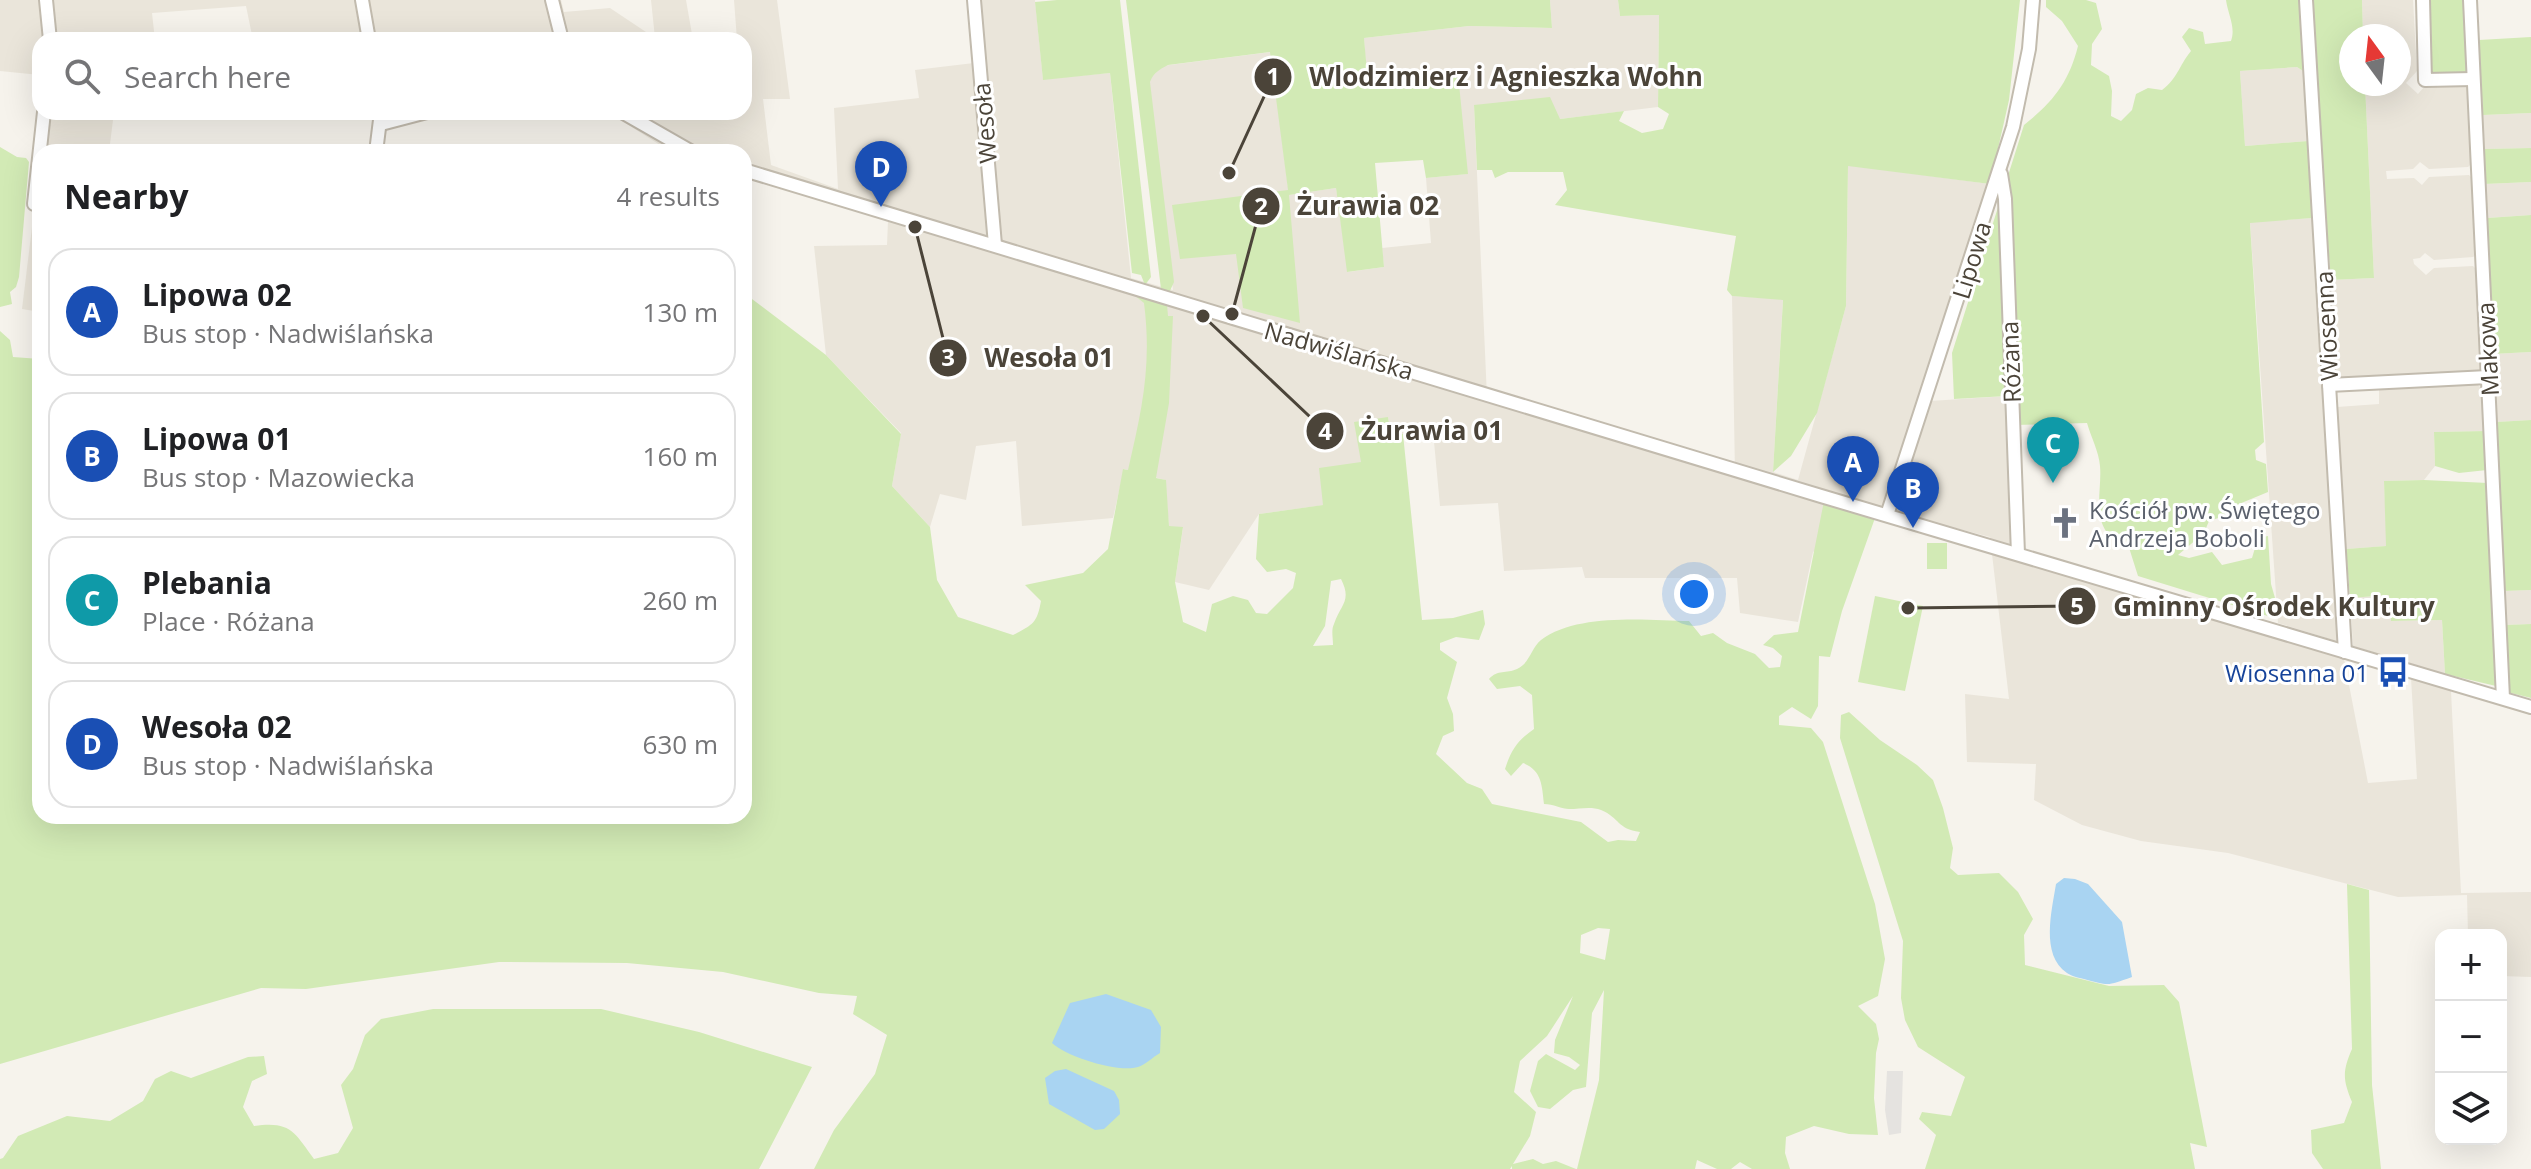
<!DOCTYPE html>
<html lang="en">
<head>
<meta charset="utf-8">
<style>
  :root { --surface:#fff; --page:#f2f2f2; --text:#202124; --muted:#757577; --line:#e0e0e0; --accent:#fc3f1d }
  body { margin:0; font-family:"Open Sans",sans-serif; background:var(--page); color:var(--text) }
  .controls { position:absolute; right:24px; bottom:24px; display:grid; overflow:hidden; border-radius:16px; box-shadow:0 8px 32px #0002 }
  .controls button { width:72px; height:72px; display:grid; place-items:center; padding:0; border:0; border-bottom:2px solid var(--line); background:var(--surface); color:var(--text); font:40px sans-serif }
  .compass { position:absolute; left:2339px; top:24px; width:72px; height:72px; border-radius:50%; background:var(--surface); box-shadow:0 8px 32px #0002; rotate:345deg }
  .you { position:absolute; left:1694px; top:594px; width:28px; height:28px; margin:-20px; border:6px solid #fff; border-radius:50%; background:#1a73e8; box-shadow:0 0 0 12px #1a73e833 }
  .badge { display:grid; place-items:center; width:52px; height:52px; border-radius:50%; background:var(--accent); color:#fff; font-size:26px; font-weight:700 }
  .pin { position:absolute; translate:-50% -66px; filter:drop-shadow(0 2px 4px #0008) }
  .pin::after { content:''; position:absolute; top:42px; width:28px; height:24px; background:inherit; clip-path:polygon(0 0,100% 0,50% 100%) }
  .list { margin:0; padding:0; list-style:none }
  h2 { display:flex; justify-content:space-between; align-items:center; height:104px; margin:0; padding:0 32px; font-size:34px }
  h2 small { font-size:26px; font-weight:400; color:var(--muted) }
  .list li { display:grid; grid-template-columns:52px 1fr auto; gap:24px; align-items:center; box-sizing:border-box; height:128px; margin:0 16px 16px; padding:0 16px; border:2px solid var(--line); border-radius:24px }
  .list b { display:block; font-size:30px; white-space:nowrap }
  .list p { margin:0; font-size:26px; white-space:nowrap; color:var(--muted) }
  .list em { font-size:26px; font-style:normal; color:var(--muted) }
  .icon { flex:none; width:44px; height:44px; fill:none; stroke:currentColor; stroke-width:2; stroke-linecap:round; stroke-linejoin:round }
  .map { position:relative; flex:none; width:2531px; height:1169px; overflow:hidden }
  .search { position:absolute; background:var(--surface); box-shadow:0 8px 32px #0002; left:32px; top:32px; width:720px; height:88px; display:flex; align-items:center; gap:20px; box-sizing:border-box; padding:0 28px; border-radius:24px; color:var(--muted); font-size:30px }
  .panel { position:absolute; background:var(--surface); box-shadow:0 8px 32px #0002; left:32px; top:144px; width:720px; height:680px; border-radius:24px }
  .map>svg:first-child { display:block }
  .residential { fill:#eae5da }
  .green { fill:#d2eab5; fill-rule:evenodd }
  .parking { fill:#e5e3e0 }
  .water { fill:#a9d4f2 }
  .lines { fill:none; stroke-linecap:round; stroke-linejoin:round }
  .minor-casing { stroke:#c2bbae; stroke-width:16 }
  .minor { stroke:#fff; stroke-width:12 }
  .labels { text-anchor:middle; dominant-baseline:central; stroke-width:6; stroke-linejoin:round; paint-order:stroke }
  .street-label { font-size:24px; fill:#4b4439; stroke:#fff }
  .worship-label { font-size:24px; fill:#5b616d; stroke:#fff; text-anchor:start }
  .transit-label { font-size:24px; fill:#164399; stroke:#fff; text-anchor:end }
  .leader { fill:none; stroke:#4b4439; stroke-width:3 }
  .callout-dot { fill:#4b4439; stroke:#fff; stroke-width:3 }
  .mark-label { font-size:24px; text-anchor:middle; font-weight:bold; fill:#fff }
  .callout-label { font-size:26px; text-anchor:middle; font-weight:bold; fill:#4b4439; stroke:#fff; stroke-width:6; stroke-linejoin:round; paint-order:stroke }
</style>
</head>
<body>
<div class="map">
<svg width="2531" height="1169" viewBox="0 0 2531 1169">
  <rect width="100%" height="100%" fill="#f6f3ec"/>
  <g class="residential">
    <polygon points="0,0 561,0 564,12 610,8 655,38 651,0 686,0 693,40 503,40 502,37 482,40 253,40 246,6 152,13 155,40 40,40 40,75 0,71"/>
    <polygon points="734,0 777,0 790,99 763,99 771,165 838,189 834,108 919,98 915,70 974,63 969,0 1035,0 1043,79 1110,73 1131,278 1173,290 1146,68 1271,52 1289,195 1336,188 1348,272 1384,267 1382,248 1431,243 1426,178 1467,174 1367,83 1364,38 1469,26 1552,28 1550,0 1618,0 1620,16 1659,15 1658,107 1560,119 1474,106 1487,397 1735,475 1732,296 1783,299 1773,472 1798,480 1846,306 1848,165 1990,184 1883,509 1813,552 1798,622 1740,613 1737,578 1585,578 1582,567 1504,571 1498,503 1440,506 1433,431 1391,436 1388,417 1361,462 1324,505 1259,514 1209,590 1175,582 1183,528 1169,527 1165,480 1124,469 1113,518 1022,526 1016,441 976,446 966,500 940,494 930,527 892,486 901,433 826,355 814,246 887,245 888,221 744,177 744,152 671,152 608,112 744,112 744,40 737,40"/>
    <polygon points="2362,0 2413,0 2417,71 2406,83 2418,94 2425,86 2465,84 2469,88 2473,162 2468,167 2429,169 2420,162 2413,169 2386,171 2387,179 2414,178 2422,185 2429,177 2469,175 2474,180 2477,254 2473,257 2434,260 2425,253 2420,258 2413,259 2414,264 2426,275 2434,268 2473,266 2478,271 2483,366 2477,373 2342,380 2336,374 2331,280 2374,278 2365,84 2399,84 2399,36 2363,36"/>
    <polygon points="2297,67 2303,71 2308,141 2245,146 2240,71"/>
    <polygon points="46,112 112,112 113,120 109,152 41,152"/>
    <polygon points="2531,113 2531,148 2484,149 2483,115"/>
    <polygon points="40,162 40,312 22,309"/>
    <polygon points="2531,182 2531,215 2487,218 2484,184"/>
    <polygon points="2312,218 2340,638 2336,641 2278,623 2250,222"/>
    <polygon points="2531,352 2531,420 2496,422 2492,354"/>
    <polygon points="2477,384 2483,390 2486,431 2434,432 2435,466 2424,480 2384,481 2387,546 2346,549 2337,407 2379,404 2379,389"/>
    <polygon points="2008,396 2016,559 2344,659 2368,783 2417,779 2411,678 2451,691 2461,893 2531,892 2531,977 2501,976 2501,935 2468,935 2467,895 2398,897 2228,853 2141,841 2082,825 2034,800 2036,764 1967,762 1965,694 2009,699 1990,537 1894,512 1930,401"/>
    <polygon points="2531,590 2531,624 2505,625 2504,591"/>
    <polygon points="2390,595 2391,621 2442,620 2445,674 2353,646 2350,598"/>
  </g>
  <g class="green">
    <polygon points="1057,0 1120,0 1151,277 1145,285 1141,275 1132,273 1110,73 1043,80 1035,2"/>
    <path d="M1126,0h424l2,28 -83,-2 -105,12 4,45 90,-9 10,100 -42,4 -3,-18 -48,3 9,104 -37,5 -11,-84 -47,7 11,128 -57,-15 -7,-54 -56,5 -8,-54 116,-15 -18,-138 -102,13c-9,5 -14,7 -18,17l24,200 -5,11 -8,-4z"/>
    <polygon points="1618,0 2020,0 2009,100 1990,184 1848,166 1846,306 1817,413 1791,456 1773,472 1783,300 1732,296 1727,290 1736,236 1555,205 1567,190 1563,172 1508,172 1495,178 1492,170 1477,170 1474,105 1550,97 1560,119 1624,111 1619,121 1642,133 1663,129 1669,114 1658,107 1659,15 1620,16"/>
    <path d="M2046,0h40l10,3 6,26 -10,15 -1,21 18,11 3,15 -1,25 10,5 11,-11 4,-16 12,-6 14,2c16,-12 16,-23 29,-39l-9,-14 7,-9 14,4 2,12 26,-3c5,-14 -3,-26 -5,-41h76l1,71 -6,-4 -57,4 5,75 63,-5 4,77 -62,5 14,219 -9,8 1,10 10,4 2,28 -29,12 -5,9 -25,8 -5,12 -26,22 11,3 23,-6 10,13 30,-7 6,-20 10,-2 3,48 4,14v10l-4,9 -133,-41 -13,-41 -17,-1c-15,-19 -6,-46 -8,-68 -1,-14 -9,-29 -13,-43l-72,2 -8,-29 -53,3 -2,-46 72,-228c29,-23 45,-43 54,-79l-16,-25 -16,-14z"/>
    <polygon points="2313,0 2362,0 2363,36 2351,36 2351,84 2365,84 2374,278 2331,280 2314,74"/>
    <polygon points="2428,0 2466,0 2468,72 2428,73"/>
    <polygon points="2531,37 2531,113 2483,115 2479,40"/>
    <polygon points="0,147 17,157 26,158 29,162 19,277 16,287 10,292 12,304 0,307"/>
    <polygon points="2531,148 2531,182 2484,184 2484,149"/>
    <polygon points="2531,215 2531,352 2492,354 2487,218"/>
    <path d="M1111,286l53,16 3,3 1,11h5l-4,87 -13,75 10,2 3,46 14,1 -8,55 8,40 23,10 6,-28 21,-8 15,4 8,13 11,1 26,-26 3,-15 -10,-4 -19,3 -11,-13 3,-45 64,-9 -4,-37 42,-6 -7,-40 34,-5 3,18 12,-1 19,186 31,-2 30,-8 2,14 -6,16 -23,-3 -16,6v7l17,12 -10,36 6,16 1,17 -11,5 -7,18 31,29 15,6 10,15 89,18 27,20 10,-2 18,1 4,-9c-23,-3 -20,-14 -39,-22 -10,-4 -21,-1 -32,-1 -7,0 -16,-5 -25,-5 -2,-18 -2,-34 -21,-41l-12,13 -6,-7c6,-19 13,-29 29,-40l-2,-34 -12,-9 -23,3 -8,-10c9,-10 17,-5 28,-10 13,-6 14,-21 24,-29 35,-27 105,-20 148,-19l12,15 12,-3 14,10 28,11 14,14 11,-1 2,-11 -9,-8 -10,-3 11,-10 24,-3 26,-131 51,17 -33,93 -12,46 -11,-1 -1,50 -7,13 -19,-12 -13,9v9l32,3 12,14 52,162 10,55 -7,37 -20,10 18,18 3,15 -3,14 -2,45 4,37 -29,-1 -35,-8 -28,11 -1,16 5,16h-38l-12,-7 -9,7h-14l-20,-9 -2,9h-118l22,-89 5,-90 -12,23 -6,74 -13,3 -23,19 -12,-2 -8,-16 8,-30 8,-7 29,16 5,-5 -11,-8 -15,-4 1,-13 18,-44 -26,40 -27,25 -6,31 22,20 -6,24 -17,28 20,-5 10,5 13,-3 20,8h-64v-3l-2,3h-696l20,-39 41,-56 12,-39 -34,-21 4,-18 -38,-3 -96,-21 -96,-9 -128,-1 -193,27 -45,-1 -261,76v-733l10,9 3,17 27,2v457h704v-523l82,62 75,79 -9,52 38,41 7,53 21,37 55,18c19,-10 24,-11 28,-34l-16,-16 58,-12 25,-24 15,-80 5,1c14,-60 24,-105 16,-167l-10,-8zM1341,579c11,22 0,25 -7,45 -3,6 -1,14 -1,21l-20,1 12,-20 6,-45zM1598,928l12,1 -5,31 -25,-7 1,-18z"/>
    <polygon points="2531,420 2531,590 2504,591 2496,422"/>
    <polygon points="2486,431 2487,470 2459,473 2435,466 2434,432"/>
    <polygon points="2424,480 2488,483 2496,686 2445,674 2442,620 2391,621 2389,595 2350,598 2346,549 2386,546 2384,481"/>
    <rect x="1927" y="543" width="20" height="26"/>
    <polygon points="1875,596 1923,606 1905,691 1858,682"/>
    <polygon points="2531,624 2531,698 2507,692 2505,625"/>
    <polygon points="1849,712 1880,740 1917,765 1933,780 1943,808 1953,848 1950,868 1958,875 1999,873 2018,892 2033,919 2024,935 2025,965 2109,986 2164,985 2179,1002 2207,1147 2190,1143 2195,1169 1925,1169 1936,1135 1919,1119 1922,1112 1951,1116 1965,1077 1918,1047 1905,1020 1901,998 1903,941 1840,738 1841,715"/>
    <path d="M2347,884l22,6 3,195 9,84h-58l-11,-16 -1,-23 33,-7 8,-21c-9,-22 -10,-30 0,-53z"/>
    <path d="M433,1009h168l98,23 113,35 -53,102h-759v-10l3,-1 15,-22 49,-20 43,5 33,-20 12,-22 16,-8 20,7 57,-21 16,-1 3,18 -15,7 -9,26 11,19c37,-5 40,6 60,33l24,-6 15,-25 -12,-43 12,-16 12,-34 16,-16z"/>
  </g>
  <polygon class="parking" points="1887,1071 1903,1071 1901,1133 1889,1135 1885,1110"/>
  <g class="water">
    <path d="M2064,878l11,1 13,5 34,38 10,55c-25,9 -22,9 -48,2 -5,-1 -13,-3 -17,-6 -27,-18 -15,-63 -11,-89z"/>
    <path d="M1106,994l45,16 10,17 -1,26c-7,4 -15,12 -22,14 -20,6 -71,-10 -86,-24l18,-40z"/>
    <polygon points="1066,1069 1114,1091 1119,1100 1120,1114 1104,1129 1095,1130 1049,1104 1045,1078 1055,1071"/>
  </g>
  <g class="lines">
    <defs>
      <g id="minor">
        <polyline points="46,0 50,40"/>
        <polyline points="362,0 369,40"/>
        <polyline points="552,0 562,40"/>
        <polyline points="974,0 995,245"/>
        <polyline points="2306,0 2345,652"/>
        <polyline points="2423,0 2425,80 2473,79"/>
        <polyline points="2470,0 2503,698"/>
        <polyline points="622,112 692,152"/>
        <polyline points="381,124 427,112"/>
        <polyline points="376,152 381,112"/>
        <polyline points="744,170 1821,496 2531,707"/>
        <polyline points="2001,174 2005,199 2018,554"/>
        <polyline points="34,204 44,112"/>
        <polyline points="2329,385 2488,377"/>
        <polyline points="1887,515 2013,127 2029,49 2033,0"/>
      </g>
    </defs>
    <use href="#minor" class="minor-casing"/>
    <use href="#minor" class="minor"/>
  </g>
  <defs>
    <symbol id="church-bare" viewBox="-9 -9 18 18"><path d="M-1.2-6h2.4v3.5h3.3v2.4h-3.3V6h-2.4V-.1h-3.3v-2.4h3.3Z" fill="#6b7280" stroke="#fff" stroke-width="2.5" paint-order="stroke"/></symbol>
    <symbol id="bus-bare" viewBox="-9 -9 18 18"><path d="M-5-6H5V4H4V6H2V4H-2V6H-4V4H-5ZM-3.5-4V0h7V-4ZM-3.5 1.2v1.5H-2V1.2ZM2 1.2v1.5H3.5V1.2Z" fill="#1a4fb4" stroke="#fff" stroke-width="2.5" paint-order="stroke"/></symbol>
  </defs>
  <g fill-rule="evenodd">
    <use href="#church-bare" x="2043" y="501" width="44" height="44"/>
    <use href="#bus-bare" x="2371" y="650" width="44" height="44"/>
  </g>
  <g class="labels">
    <g class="street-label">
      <text transform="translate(984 123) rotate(-95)">Wesoła</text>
      <text transform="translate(1971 260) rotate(-73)">Lipowa</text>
      <text transform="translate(2326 326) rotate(-93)">Wiosenna</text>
      <text transform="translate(2487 349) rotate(-93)">Makowa</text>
      <text transform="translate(1339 350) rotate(16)">Nadwiślańska</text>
      <text transform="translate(2010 362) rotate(-92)">Różana</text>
    </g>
    <g class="worship-label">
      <text x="2089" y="509">Kościół pw. Świętego<tspan x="2089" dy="28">Andrzeja Boboli</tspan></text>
    </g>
    <g class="transit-label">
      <text x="2369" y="672">Wiosenna 01</text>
    </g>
  </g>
  <path class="leader" d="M1229 173L1273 77M1232 314L1261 206M915 227L948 358M1203 316L1325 431M1908 608L2077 606"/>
  <g class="callout-dot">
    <circle cx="1229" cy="173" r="8"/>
    <circle cx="1232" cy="314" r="8"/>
    <circle cx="915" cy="227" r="8"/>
    <circle cx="1203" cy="316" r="8"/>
    <circle cx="1908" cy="608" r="8"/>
    <circle cx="1273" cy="77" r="20"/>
    <circle cx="1261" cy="206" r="20"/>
    <circle cx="948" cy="358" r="20"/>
    <circle cx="1325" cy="431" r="20"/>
    <circle cx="2077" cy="606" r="20"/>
  </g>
  <g class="mark-label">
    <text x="1273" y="85">1</text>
    <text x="1261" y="215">2</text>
    <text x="948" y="366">3</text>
    <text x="1325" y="440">4</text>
    <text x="2077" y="615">5</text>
  </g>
  <g class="callout-label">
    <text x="1506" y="86">Wlodzimierz i Agnieszka Wohn</text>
    <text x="1368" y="215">Żurawia 02</text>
    <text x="1049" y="367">Wesoła 01</text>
    <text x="1432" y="440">Żurawia 01</text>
    <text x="2274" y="616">Gminny Ośrodek Kultury</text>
  </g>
</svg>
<div class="controls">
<button>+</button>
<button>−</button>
<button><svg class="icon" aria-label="layers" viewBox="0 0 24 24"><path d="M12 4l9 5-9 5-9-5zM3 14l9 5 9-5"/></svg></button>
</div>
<svg class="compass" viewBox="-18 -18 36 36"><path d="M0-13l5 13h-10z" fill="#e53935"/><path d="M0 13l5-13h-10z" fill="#757577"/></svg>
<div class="you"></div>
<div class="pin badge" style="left:1853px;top:502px;background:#1a4fb4">A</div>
<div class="pin badge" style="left:1913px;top:528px;background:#1a4fb4">B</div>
<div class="pin badge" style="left:2053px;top:483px;background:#0f9aa8">C</div>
<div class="pin badge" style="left:881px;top:207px;background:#1a4fb4">D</div>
<div class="search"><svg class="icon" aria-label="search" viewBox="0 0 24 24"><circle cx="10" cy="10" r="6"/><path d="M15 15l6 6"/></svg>Search here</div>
<section class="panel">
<h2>Nearby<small>4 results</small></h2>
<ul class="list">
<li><span class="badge" style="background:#1a4fb4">A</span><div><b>Lipowa 02</b><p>Bus stop · Nadwiślańska</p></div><em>130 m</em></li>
<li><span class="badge" style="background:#1a4fb4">B</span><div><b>Lipowa 01</b><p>Bus stop · Mazowiecka</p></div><em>160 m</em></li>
<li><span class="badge" style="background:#0f9aa8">C</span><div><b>Plebania</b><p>Place · Różana</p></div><em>260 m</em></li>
<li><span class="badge" style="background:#1a4fb4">D</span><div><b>Wesoła 02</b><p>Bus stop · Nadwiślańska</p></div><em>630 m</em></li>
</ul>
</section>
</div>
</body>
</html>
